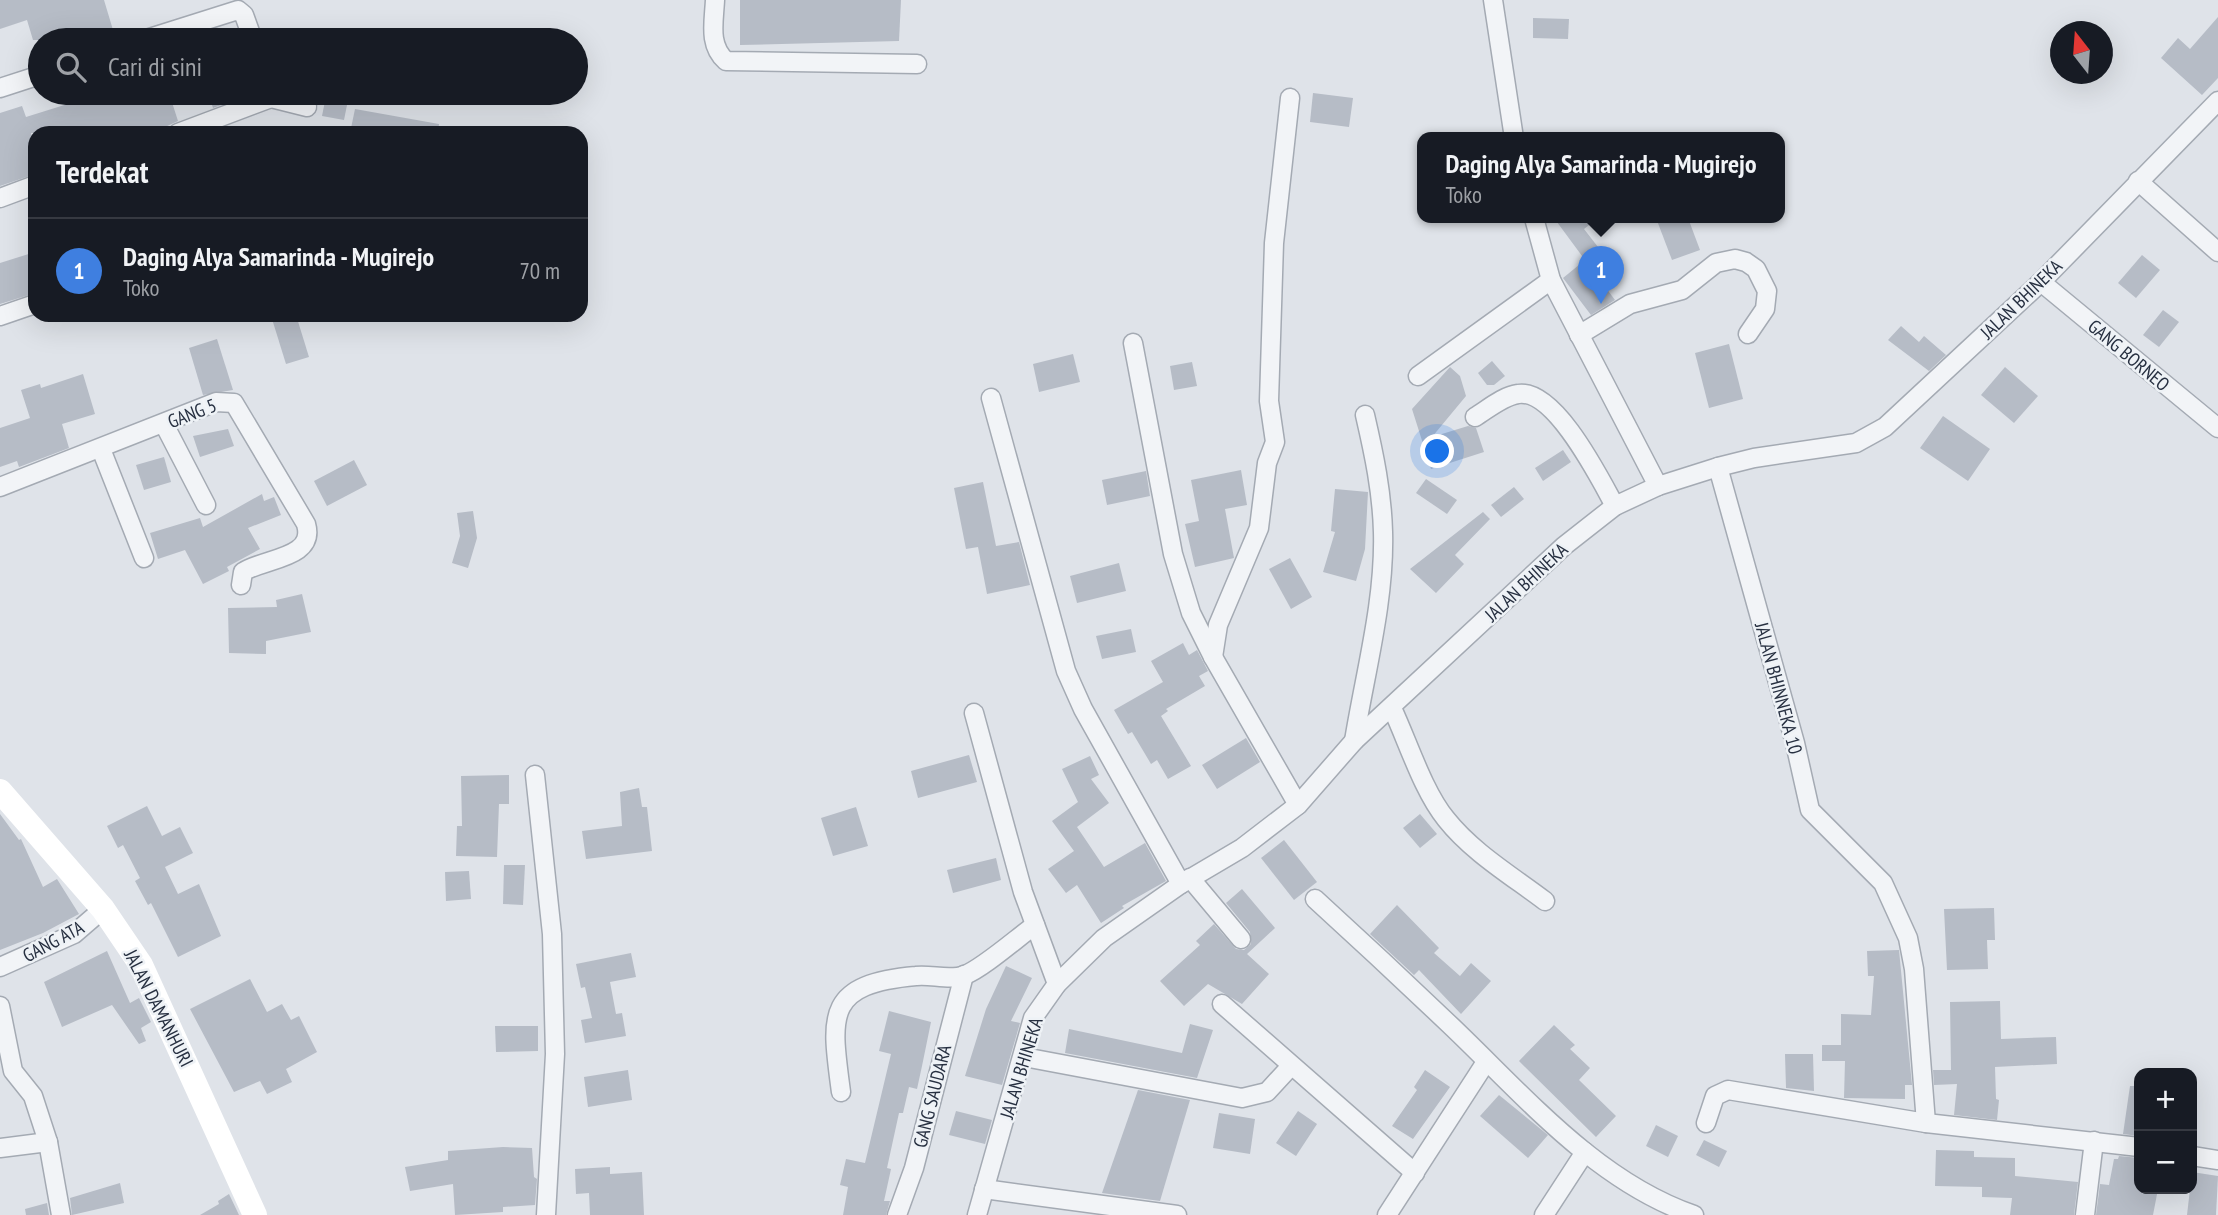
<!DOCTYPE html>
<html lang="id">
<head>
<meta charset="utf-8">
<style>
  :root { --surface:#171b24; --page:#242831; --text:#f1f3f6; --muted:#9ea1a6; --line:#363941; --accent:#d63c51 }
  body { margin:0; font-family:"PT Sans Narrow",sans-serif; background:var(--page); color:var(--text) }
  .controls { position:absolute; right:21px; bottom:21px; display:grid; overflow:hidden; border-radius:14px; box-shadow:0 7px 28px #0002 }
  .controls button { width:63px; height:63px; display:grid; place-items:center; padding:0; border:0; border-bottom:2px solid var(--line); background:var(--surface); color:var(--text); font:35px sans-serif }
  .compass { position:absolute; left:2050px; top:21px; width:63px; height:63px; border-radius:50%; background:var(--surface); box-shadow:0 7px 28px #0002; rotate:343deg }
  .you { position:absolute; left:1438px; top:452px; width:24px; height:24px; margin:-18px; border:5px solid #fff; border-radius:50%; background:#1a73e8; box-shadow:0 0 0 10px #1a73e833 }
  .badge { display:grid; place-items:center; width:46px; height:46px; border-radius:50%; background:var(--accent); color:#fff; font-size:23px; font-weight:700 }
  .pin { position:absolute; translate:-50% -58px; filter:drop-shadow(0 2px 4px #0008) }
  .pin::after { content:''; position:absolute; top:37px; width:24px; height:21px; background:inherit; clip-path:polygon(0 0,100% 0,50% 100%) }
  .popup { position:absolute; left:1417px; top:132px; width:368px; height:91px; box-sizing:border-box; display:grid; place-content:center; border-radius:14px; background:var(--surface); filter:drop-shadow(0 2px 5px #0005); font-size:23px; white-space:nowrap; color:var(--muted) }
  .popup b { font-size:26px; color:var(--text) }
  .popup::after { content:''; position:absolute; left:50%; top:100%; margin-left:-14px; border:14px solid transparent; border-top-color:var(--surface) }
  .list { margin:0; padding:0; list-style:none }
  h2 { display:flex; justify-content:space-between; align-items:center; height:91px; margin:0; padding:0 28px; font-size:30px }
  h2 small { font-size:23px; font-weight:400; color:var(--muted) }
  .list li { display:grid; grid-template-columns:46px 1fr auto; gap:21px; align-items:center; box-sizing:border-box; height:105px; padding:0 28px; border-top:2px solid var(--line) }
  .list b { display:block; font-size:26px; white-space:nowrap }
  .list p { margin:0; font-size:23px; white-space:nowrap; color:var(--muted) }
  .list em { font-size:23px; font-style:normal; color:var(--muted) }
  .icon { flex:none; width:38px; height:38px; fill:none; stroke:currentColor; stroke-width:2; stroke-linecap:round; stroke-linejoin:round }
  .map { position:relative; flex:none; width:2218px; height:1215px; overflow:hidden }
  .search { position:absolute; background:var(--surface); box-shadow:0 7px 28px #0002; left:28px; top:28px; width:560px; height:77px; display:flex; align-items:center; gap:18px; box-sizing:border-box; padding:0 24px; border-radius:38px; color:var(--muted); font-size:26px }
  .panel { position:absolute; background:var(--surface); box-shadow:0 7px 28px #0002; left:28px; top:126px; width:560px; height:196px; border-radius:21px }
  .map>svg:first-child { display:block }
  .building { fill:#b6bcc6 }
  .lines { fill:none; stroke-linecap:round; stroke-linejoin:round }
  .street-casing { stroke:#a4aab3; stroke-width:21 }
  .street { stroke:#f2f4f7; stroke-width:18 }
  .secondary { stroke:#fff; stroke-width:24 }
  .labels { text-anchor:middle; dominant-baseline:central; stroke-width:5; stroke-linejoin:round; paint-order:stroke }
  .street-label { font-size:19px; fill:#273041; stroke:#eef2f6 }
</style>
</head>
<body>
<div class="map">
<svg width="2218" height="1215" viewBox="0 0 2218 1215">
  <rect width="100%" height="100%" fill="#dfe3e9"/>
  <g class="building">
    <polygon points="0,0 104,0 116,40 33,40 27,20 0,29"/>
    <polygon points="740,0 901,0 899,41 740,45"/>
    <polygon points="2218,17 2218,78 2202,95 2161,58 2178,38 2190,49"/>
    <polygon points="1533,18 1569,19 1568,39 1533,38"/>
    <polygon points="89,93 169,93 178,121 152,133 31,133 35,146 35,174 0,186 0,113 22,106 26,117 74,102 73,98"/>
    <polygon points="208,93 253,93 213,108"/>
    <polygon points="1313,93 1353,98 1349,127 1310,122"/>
    <polygon points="326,96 348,100 344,120 322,116"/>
    <polygon points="355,109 439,124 438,133 350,133"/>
    <polygon points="1554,218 1598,218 1584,229 1612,265 1597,276 1615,300 1591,315 1563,278 1585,260"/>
    <polygon points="1656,218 1688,218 1700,250 1672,260"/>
    <polygon points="35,252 35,293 0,304 0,263"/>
    <polygon points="2142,255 2160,270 2136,298 2118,283"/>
    <polygon points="2163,310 2179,322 2159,347 2143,335"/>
    <polygon points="286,315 296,315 309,357 286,364 272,319"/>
    <polygon points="1901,326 1919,342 1924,336 1946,355 1929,371 1888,340"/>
    <polygon points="217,339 233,390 203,395 189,348"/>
    <polygon points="1729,344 1743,399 1709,408 1695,353"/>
    <polygon points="1073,354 1080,382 1039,392 1033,364"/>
    <polygon points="1492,361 1505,376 1494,385 1487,385 1478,373"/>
    <polygon points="1192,362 1197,386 1174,390 1170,366"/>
    <polygon points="1450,367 1460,376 1466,396 1432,437 1468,426 1476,428 1484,452 1431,469 1412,409"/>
    <polygon points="2005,367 2038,396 2014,423 1981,395"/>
    <polygon points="83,374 95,414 62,424 69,448 19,467 17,461 0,467 0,428 30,418 21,390 40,384 41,388"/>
    <polygon points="1943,416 1990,449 1968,481 1920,448"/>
    <polygon points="228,429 234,446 200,457 193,436"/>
    <polygon points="1563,450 1571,462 1543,481 1535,468"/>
    <polygon points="164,457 171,482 144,490 136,465"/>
    <polygon points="354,460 367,485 327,506 314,481"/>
    <polygon points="1241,470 1247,505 1225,509 1234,558 1195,567 1185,524 1199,521 1191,480"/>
    <polygon points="1146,471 1150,496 1107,505 1102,480"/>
    <polygon points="1426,479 1457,500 1447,514 1416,493"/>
    <polygon points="983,482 996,546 1019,542 1030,585 987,594 978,547 966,549 954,488"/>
    <polygon points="1514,487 1524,499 1501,517 1491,505"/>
    <polygon points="1335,489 1368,492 1365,549 1356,581 1323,572 1335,532 1331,531"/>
    <polygon points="262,494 264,501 274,497 281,515 248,528 260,549 227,567 229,571 203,584 185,550 158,559 150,533 200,518 203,527"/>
    <polygon points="473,511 477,538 468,568 452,563 460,536 457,513"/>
    <polygon points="1483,512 1490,519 1455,555 1464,564 1436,593 1410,569"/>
    <polygon points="1290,558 1312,597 1291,609 1269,569"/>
    <polygon points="1119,563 1126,591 1077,603 1070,576"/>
    <polygon points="302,594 311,632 266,641 266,654 229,653 228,608 277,607 276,600"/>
    <polygon points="1131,629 1136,652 1102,659 1096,636"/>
    <polygon points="1183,643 1189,655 1197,650 1208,671 1199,676 1205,686 1166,709 1168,711 1161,716 1191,766 1168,779 1157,760 1151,764 1132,732 1128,734 1114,710 1163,682 1151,661"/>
    <polygon points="1246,738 1260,762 1217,789 1202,765"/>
    <polygon points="969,755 977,782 918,798 911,771"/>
    <polygon points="1090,756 1099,775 1091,779 1109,803 1077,827 1104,867 1145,843 1166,881 1122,906 1124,908 1101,923 1077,885 1066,893 1048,869 1074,851 1052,821 1078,802 1062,769"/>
    <polygon points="509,775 509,804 499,804 497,857 456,856 457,826 462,826 461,776"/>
    <polygon points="639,788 642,807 647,807 652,851 586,859 582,831 622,826 620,792"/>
    <polygon points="147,806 162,836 180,827 193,853 165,867 178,894 199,884 221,936 178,957 151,903 148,905 135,881 140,878 123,845 118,848 107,826"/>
    <polygon points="856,807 868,846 833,856 821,818"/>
    <polygon points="0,814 19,840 21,839 43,887 57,879 79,914 43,933 0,950"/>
    <polygon points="1420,814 1437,834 1420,848 1403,828"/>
    <polygon points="1284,840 1317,882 1294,900 1261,858"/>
    <polygon points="996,858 1001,880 953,893 947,870"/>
    <polygon points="504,865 525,865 523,905 503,904"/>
    <polygon points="469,871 471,899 446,901 445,872"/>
    <polygon points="1242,889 1275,928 1247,954 1269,974 1242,1004 1208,984 1184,1006 1160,981 1200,945 1196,941 1214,924 1236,949 1244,950 1251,944 1250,932 1226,903"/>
    <polygon points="1397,905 1439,948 1434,953 1460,976 1471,963 1491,981 1461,1014 1419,970 1414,975 1370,934"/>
    <polygon points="1994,908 1995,940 1987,940 1988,969 1947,970 1944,909"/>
    <polygon points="1899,950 1912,1085 1905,1085 1905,1099 1844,1098 1845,1061 1822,1061 1822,1045 1841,1045 1841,1014 1871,1015 1874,976 1868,976 1867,951"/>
    <polygon points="107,951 130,1003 139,998 151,1022 141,1028 146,1041 139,1044 112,1005 62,1027 44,982"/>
    <polygon points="631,953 636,977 610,982 616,1014 622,1013 626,1036 585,1043 581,1020 592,1018 585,987 581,988 576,964"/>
    <polygon points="1006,966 1032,978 1011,1021 1020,1023 1002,1085 965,1076 986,1009"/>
    <polygon points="250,979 267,1012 282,1004 291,1020 299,1016 317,1052 286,1069 292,1082 267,1094 260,1081 234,1092 190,1009"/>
    <polygon points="2000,1001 2001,1039 2056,1037 2057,1064 1995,1067 1996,1099 1999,1100 1997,1120 1954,1115 1957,1084 1934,1085 1933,1070 1951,1070 1950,1002"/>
    <polygon points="889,1011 931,1022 922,1066 917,1089 909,1087 903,1113 899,1113 887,1168 891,1169 884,1201 890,1201 886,1215 843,1215 848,1187 840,1185 846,1159 865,1163 891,1054 879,1051"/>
    <polygon points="1190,1024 1213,1030 1197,1078 1065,1053 1069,1029 1182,1053"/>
    <polygon points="1554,1025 1575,1045 1570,1049 1590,1068 1579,1080 1616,1116 1596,1137 1519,1061"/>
    <polygon points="495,1026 538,1026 538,1051 496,1052"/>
    <polygon points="1785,1054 1813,1054 1814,1091 1786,1088"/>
    <polygon points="628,1070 632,1100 588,1107 584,1077"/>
    <polygon points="1425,1070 1450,1087 1413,1139 1392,1126 1417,1090 1414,1087"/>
    <polygon points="2130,1086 2139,1086 2139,1136 2123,1134"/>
    <polygon points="1138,1090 1190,1100 1160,1201 1102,1193"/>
    <polygon points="1499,1095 1548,1135 1528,1158 1480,1116"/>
    <polygon points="956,1111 992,1120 985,1144 949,1135"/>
    <polygon points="1298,1111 1317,1124 1296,1156 1276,1143"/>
    <polygon points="1219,1113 1255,1119 1250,1154 1213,1148"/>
    <polygon points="1656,1125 1678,1136 1668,1157 1646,1146"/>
    <polygon points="1704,1140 1727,1151 1719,1167 1696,1155"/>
    <polygon points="503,1147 532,1148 534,1177 537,1179 535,1205 503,1207 503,1212 455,1215 453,1184 410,1191 405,1167 448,1160 448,1151"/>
    <polygon points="1936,1150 1974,1151 1974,1157 2015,1158 2015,1176 2078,1182 2074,1215 2010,1215 2012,1198 1982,1197 1982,1187 1935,1186"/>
    <polygon points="2119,1156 2139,1158 2139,1189 2158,1189 2153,1215 2096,1215 2100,1184 2109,1185 2114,1159 2118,1159"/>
    <polygon points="610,1167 610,1174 642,1172 644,1215 590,1215 589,1193 576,1194 575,1169"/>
    <polygon points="2192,1172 2218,1176 2216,1215 2187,1215"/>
    <polygon points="120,1183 124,1203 72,1215 70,1198"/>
    <polygon points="229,1194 239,1215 200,1215 219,1204 218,1201"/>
    <polygon points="47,1203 49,1215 26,1215 25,1209"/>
  </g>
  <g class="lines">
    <defs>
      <g id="street">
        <path d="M715,0c-1,22 -7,45 11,61l191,3"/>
        <polyline points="1493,0 1514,138"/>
        <polyline points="143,40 238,10 244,15 253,40"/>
        <polyline points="0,88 40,75"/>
        <polyline points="269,93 271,98 307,107"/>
        <polyline points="178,133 271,98"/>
        <polyline points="2138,181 2218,252"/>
        <polyline points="0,198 35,185"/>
        <polyline points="1534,218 1551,280 1658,486"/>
        <polyline points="2041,282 2218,428"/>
        <polyline points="0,316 35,304"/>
        <polyline points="1579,335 1630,304 1682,290 1716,263 1735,259 1746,262 1756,269 1767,291 1765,309 1748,334"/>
        <polyline points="1133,343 1173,554 1191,613 1213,657 1298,805"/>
        <polyline points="1418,376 1551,280"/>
        <polyline points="991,398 1066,671 1083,709 1181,884"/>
        <path d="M1475,417c13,-8 28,-21 43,-23 37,-6 82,85 97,112"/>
        <polyline points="164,424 206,505"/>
        <polyline points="101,449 144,558"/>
        <polyline points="1718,467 1795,743 1810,810 1883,883 1908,938 1914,969 1926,1123"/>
        <path d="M0,487l216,-85 18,1 72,121c10,35 -42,34 -63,48l-2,13"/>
        <polyline points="1213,657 1218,625 1259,528 1267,463 1275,442 1269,401 1274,243 1290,98"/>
        <path d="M1392,708c16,34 31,83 54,111 26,33 66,57 99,82"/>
        <polyline points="974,713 1023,892 1057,984"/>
        <path d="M1354,741c11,-68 31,-140 29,-209 -1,-40 -9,-78 -18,-117"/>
        <polyline points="535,775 552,934 555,1054 546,1215"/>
        <polyline points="1190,878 1241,939"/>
        <path d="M1315,899c45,41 89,82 133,124 74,70 147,158 246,192"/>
        <polyline points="0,967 74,934 103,909"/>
        <polyline points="1222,1004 1415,1173"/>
        <polyline points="0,1006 13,1071 33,1096 48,1142 61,1215"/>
        <polyline points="1024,1057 1242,1098 1267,1092 1291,1066"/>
        <path d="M841,1092c-10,-76 -17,-108 75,-116 15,-2 34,5 49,-1 18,-7 52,-37 70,-50"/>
        <polyline points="1706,1123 1715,1096 1728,1090 1926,1123 2139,1147"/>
        <polyline points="0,1148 48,1142"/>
        <polyline points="2192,1156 2218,1160"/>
        <polyline points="984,1189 1177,1215"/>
        <polyline points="897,1215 914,1168 964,975"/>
        <polyline points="977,1215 1033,1018 1057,984 1104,938 1181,884 1242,848 1298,805 1354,741 1564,546 1615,506 1658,486 1718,467 1754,458 1856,443 1885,427 2041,282 2218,101"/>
        <polyline points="1387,1215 1486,1062"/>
        <polyline points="1544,1215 1585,1152"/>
        <polyline points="2085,1215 2094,1141"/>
      </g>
    </defs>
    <use href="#street" class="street-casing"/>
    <use href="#street" class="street"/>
    <polyline class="secondary" points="0,791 103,909 141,965 255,1215"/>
  </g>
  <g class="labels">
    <g class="street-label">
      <text transform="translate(2021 299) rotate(-44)">JALAN BHINEKA</text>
      <text transform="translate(2129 355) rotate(40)">GANG BORNEO</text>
      <text transform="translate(192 413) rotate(-21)">GANG 5</text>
      <text transform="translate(1526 582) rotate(-43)">JALAN BHINEKA</text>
      <text transform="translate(1779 688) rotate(75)">JALAN BHINNEKA 10</text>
      <text transform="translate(53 941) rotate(-28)">GANG ATA</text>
      <text transform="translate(159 1008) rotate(63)">JALAN DAMANHURI</text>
      <text transform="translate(1021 1068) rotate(-73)">JALAN BHINEKA</text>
      <text transform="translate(932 1096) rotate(-76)">GANG SAUDARA</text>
    </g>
  </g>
</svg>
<div class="controls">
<button>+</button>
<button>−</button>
</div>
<svg class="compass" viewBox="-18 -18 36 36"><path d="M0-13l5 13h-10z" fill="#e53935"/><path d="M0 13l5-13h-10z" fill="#9ea1a6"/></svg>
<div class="you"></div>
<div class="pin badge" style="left:1601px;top:304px;background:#3f7fe0">1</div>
<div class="popup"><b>Daging Alya Samarinda - Mugirejo</b>Toko</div>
<div class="search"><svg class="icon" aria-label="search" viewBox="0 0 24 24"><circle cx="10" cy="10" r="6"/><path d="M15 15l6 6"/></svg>Cari di sini</div>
<section class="panel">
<h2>Terdekat<small></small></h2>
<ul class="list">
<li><span class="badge" style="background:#3f7fe0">1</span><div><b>Daging Alya Samarinda - Mugirejo</b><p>Toko</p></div><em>70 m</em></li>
</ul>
</section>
</div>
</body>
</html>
